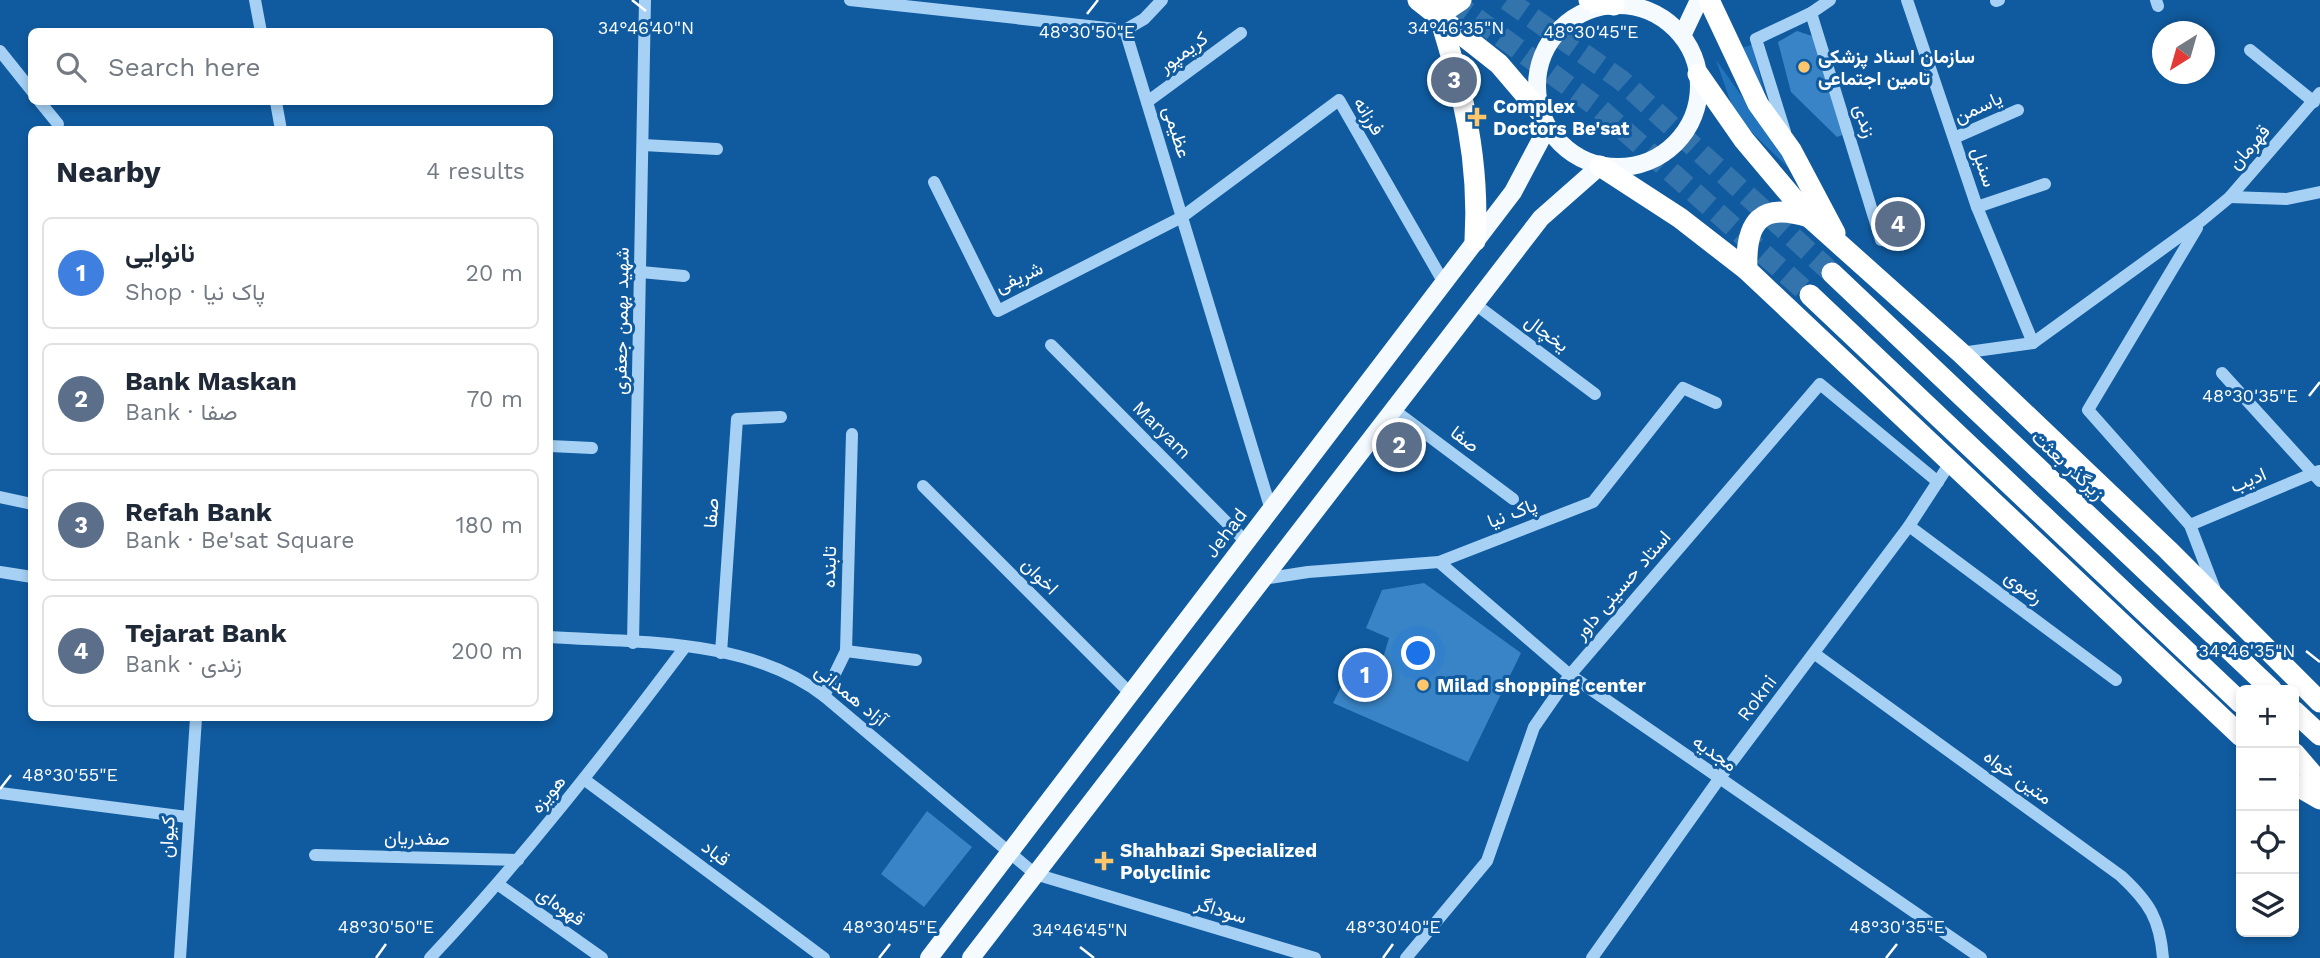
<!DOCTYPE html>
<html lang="en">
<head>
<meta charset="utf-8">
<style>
  :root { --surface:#fff; --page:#f2f2f3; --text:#1f2937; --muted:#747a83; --line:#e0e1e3; --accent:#84704e }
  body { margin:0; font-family:"Work Sans",Vazirmatn,sans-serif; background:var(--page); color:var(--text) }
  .controls { position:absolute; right:21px; bottom:21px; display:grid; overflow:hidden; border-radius:10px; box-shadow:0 4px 10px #0003 }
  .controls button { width:63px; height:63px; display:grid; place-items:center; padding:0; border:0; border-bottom:2px solid var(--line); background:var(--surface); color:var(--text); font:35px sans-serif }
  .compass { position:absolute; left:2152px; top:21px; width:63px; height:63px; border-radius:50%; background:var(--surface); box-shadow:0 4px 10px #0003; rotate:217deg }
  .you { position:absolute; left:1419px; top:654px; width:24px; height:24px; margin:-18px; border:5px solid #fff; border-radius:50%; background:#1a73e8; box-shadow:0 0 0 10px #1a73e833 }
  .badge { display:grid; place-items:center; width:46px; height:46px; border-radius:50%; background:var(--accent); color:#fff; font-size:23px; font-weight:700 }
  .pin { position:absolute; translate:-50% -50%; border:4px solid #fff; box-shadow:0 2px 7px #0006 }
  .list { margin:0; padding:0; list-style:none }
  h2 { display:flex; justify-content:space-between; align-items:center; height:91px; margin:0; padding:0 28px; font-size:30px }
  h2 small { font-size:23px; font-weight:400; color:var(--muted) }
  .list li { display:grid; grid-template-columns:46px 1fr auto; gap:21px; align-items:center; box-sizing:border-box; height:112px; margin:0 14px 14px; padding:0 14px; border:2px solid var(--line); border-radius:10px }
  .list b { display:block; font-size:26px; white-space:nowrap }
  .list p { margin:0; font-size:23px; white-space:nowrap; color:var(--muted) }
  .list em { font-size:23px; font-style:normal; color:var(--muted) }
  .icon { flex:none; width:38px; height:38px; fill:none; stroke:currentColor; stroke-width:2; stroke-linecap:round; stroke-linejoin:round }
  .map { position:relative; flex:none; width:2320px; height:958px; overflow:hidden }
  .search { position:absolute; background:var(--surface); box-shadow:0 4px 10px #0003; left:28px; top:28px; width:525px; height:77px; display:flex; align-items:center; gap:18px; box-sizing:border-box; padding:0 24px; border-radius:10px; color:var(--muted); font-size:26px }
  .panel { position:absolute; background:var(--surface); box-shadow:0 4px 10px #0003; left:28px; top:126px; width:525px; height:595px; border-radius:10px }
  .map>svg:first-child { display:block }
  .green { fill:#2275bd }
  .building { fill:#3984c6 }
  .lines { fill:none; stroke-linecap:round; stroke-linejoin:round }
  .highway-tunnel { stroke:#3474ad; stroke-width:21; stroke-dasharray:21 10; stroke-linecap:butt }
  .minor { stroke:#a6d1f5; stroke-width:12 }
  .major { stroke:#f5faff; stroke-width:18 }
  .highway { stroke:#fff; stroke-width:21 }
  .ticks { fill:none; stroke:#fff; stroke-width:2.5 }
  .poi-dot { fill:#ffc76b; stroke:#105b9f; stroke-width:2.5 }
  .labels { text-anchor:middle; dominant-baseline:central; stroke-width:6; stroke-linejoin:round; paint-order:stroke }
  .street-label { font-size:19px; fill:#fff; stroke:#105b9f }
  .poi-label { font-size:19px; font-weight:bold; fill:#fff; stroke:#105b9f; text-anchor:start }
  .ticks-label { font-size:18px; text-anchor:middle; fill:#fff; stroke:#105b9f; stroke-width:6; stroke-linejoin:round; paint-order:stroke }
</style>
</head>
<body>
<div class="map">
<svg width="2320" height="958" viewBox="0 0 2320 958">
  <rect width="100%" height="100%" fill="#105b9f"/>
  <g class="green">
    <polygon points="1752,45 1767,104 1737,49"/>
    <polygon points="1716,60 1802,181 1736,117"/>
  </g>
  <g class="building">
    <polygon points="1797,31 1812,36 1845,134 1837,137 1791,92 1778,42"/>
    <polygon points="1424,583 1521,653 1468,762 1333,703 1356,657 1380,668 1389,638 1366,628 1382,590"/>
    <polygon points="927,811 972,847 924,907 881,874"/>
  </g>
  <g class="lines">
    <g class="highway-tunnel">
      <polyline points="1451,0 1600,109 1810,295"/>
      <polyline points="1507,0 1621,80 1832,273"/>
    </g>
    <g class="minor">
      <polyline points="255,0 261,32"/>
      <polyline points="850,0 1125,30"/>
      <polyline points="1907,0 1977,207 2033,343"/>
      <polyline points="2156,0 2158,6"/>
      <polyline points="1996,1 1999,0"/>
      <polyline points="1811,13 1881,240"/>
      <polyline points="1125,30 1271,510"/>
      <polyline points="1125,30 1144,19 1162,0"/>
      <polyline points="2250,50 2314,102"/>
      <polyline points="0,51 32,91"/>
      <polyline points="40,102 58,124"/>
      <polyline points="276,102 281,130"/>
      <polyline points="1147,102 1241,33"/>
      <polyline points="1785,132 1756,39 1811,13 1830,0"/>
      <polyline points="1954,138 2018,110"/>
      <polyline points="643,145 717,149"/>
      <polyline points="934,182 998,311 1182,217 1339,100 1444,283"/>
      <polyline points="2230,197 2287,199 2320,192"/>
      <polyline points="1977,207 2045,184"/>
      <polyline points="2197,228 2088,410 2190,525 2215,590"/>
      <polyline points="641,272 684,276"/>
      <polyline points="1475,304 1595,394"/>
      <polyline points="1051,345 1246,542"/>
      <polyline points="1961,353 2033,343 2201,221 2230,197 2320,93"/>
      <polyline points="2222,373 2320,481"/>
      <polyline points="1394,410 1513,499"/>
      <polyline points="550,446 592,448"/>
      <polyline points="923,486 1131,694"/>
      <polyline points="0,497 32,504"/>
      <polyline points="2190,525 2319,471"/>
      <polyline points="1909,526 2116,680"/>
      <polyline points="1439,562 1570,675 1981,958"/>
      <polyline points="0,572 32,577"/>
      <polyline points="1263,579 1308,572 1439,562 1593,502 1683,388 1716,403"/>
      <path d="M550,637c91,6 199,1 274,59l211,178 280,84"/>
      <polyline points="633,643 645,0"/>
      <polyline points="846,651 916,660"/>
      <polyline points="721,653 737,419 781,417"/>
      <path d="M1815,654l306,222c28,26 39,43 42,82"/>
      <polyline points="824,696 846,651 852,434"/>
      <polyline points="585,780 824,958"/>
      <polyline points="0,793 187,817"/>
      <polyline points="315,855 518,860"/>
      <polyline points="499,885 602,958"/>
      <polyline points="180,958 196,718"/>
      <path d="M430,958c92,-98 174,-203 255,-311"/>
      <polyline points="1406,958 1487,861 1534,727 1570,675 1820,384 1938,482"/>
      <polyline points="1592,958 1719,779 1909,526 1952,460"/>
    </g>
    <g class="major">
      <circle cx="1618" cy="86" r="81"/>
      <polyline points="1682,36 1699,0"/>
      <polyline points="929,958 1513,192 1547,128"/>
      <polyline points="971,958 1541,218 1600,166"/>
    </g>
    <g class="highway">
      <polyline points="1418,0 1499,64 1540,112"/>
      <polyline points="1589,0 1614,5"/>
      <polyline points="1709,0 1758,104 1791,150 1835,233"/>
      <polyline points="1433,11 1449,8 1461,0"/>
      <path d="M1439,15c24,76 41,146 36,226"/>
      <polyline points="1698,74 1744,140 1809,217 1961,353 2168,550 2320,702"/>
      <polyline points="1600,166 1680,218 1747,270 2241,736"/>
      <path d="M1747,270c-2,-49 14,-68 62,-53"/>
      <polyline points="1832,273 2272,690"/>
      <polyline points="1810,295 2241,703"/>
      <polyline points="2294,711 2320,735"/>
      <polyline points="2294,753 2320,783"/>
      <polyline points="2294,784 2320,799"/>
    </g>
  </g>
  <path class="ticks" d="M632,0l14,11M1442,0l14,11M1087,14l11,-14M1591,14l10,-14M2309,396l11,-14M2306,651l14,11M0,789l11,-14M1080,947l14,11M376,958l10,-14M879,958l11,-14M1383,958l10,-14M1886,958l11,-14"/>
  <g class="poi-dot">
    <circle cx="1804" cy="67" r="7"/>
    <path d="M1473.5 106.5h7v7h7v7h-7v7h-7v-7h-7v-7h7z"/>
    <circle cx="1423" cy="685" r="7"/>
    <path d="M1100.5 850.5h7v7h7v7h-7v7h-7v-7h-7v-7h7z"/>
  </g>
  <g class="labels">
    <g class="street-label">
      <text transform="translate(1183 52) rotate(-36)">کریمپور</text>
      <text transform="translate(1978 107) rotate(-24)">یاسمن</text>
      <text transform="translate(1369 116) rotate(59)">فرزانه</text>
      <text transform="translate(1865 121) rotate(73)">زندی</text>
      <text transform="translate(1177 132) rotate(73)">عظیمی</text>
      <text transform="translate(2249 147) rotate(-49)">قهرمان</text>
      <text transform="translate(1984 167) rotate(72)">سنبل</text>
      <text transform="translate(1019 277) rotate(-24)">شریفی</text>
      <text transform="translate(621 321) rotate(-89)">شهید بهمن جعفری</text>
      <text transform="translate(1547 333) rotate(37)">یخچال</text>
      <text transform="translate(1162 430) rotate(45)">Maryam</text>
      <text transform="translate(1465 439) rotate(37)">صفا</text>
      <text transform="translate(2068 465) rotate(43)">زیرگذر بعثت</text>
      <text transform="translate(2248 480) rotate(-23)">ادیب</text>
      <text transform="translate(711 513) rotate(-86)">صفا</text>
      <text transform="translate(1512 513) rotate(-21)">پاک نیا</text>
      <text transform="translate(1226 533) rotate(-53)">Jehad</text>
      <text transform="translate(829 567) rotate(-88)">تابنده</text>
      <text transform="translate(1040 576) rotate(45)">اخوان</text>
      <text transform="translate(1622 585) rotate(-49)">استاد حسینی داور</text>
      <text transform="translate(2024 587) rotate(37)">رضوی</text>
      <text transform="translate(851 695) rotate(39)">آزاد همدانی</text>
      <text transform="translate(1757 698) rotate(-53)">Rokni</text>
      <text transform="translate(1715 753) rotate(35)">مجدیه</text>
      <text transform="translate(2018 777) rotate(36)">متین خواه</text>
      <text transform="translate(548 794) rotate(-50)">هویزه</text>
      <text transform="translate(167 837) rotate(-87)">کیوان</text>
      <text transform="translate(417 838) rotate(1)">صفدریان</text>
      <text transform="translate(716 853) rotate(37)">قباد</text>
      <text transform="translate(561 906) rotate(35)">قهوه‌ای</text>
      <text transform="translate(1221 910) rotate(17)">سوداگر</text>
    </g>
    <g class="poi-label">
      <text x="1818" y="56">سازمان اسناد پزشکی<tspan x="1818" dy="22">تامین اجتماعی</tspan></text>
      <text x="1493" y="106">Complex<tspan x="1493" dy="22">Doctors Be'sat</tspan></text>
      <text x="1437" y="685">Milad shopping center</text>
      <text x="1120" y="850">Shahbazi Specialized<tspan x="1120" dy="22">Polyclinic</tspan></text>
    </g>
  </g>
  <g class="ticks-label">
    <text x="646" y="34">34°46'40"N</text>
    <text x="1456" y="34">34°46'35"N</text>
    <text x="1087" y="38">48°30'50"E</text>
    <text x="1591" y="38">48°30'45"E</text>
    <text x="2250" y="402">48°30'35"E</text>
    <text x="2247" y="657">34°46'35"N</text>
    <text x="70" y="781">48°30'55"E</text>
    <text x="386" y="933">48°30'50"E</text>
    <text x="890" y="933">48°30'45"E</text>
    <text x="1393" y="933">48°30'40"E</text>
    <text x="1897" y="933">48°30'35"E</text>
    <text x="1080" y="936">34°46'45"N</text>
  </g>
</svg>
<div class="controls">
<button>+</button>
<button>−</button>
<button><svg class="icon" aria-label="locate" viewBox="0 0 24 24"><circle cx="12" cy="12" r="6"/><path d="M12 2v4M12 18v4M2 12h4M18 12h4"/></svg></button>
<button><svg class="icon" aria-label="layers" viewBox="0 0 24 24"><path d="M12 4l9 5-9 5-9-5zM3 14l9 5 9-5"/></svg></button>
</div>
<svg class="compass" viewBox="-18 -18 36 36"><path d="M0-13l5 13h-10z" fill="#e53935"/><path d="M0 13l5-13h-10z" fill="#747a83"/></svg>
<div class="you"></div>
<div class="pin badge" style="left:1365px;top:675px;background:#3f7fe0">1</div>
<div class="pin badge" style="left:1399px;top:445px;background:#5c6f8a">2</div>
<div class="pin badge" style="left:1454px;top:80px;background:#5c6f8a">3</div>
<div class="pin badge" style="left:1898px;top:224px;background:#5c6f8a">4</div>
<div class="search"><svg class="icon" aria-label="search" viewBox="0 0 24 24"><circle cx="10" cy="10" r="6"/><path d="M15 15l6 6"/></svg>Search here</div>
<section class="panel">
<h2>Nearby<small>4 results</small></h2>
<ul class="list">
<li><span class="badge" style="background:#3f7fe0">1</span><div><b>نانوایی</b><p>Shop · پاک نیا</p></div><em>20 m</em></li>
<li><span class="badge" style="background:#5c6f8a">2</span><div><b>Bank Maskan</b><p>Bank · صفا</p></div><em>70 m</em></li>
<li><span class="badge" style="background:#5c6f8a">3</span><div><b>Refah Bank</b><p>Bank · Be'sat Square</p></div><em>180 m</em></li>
<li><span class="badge" style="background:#5c6f8a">4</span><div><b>Tejarat Bank</b><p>Bank · زندی</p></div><em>200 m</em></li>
</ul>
</section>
</div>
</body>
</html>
